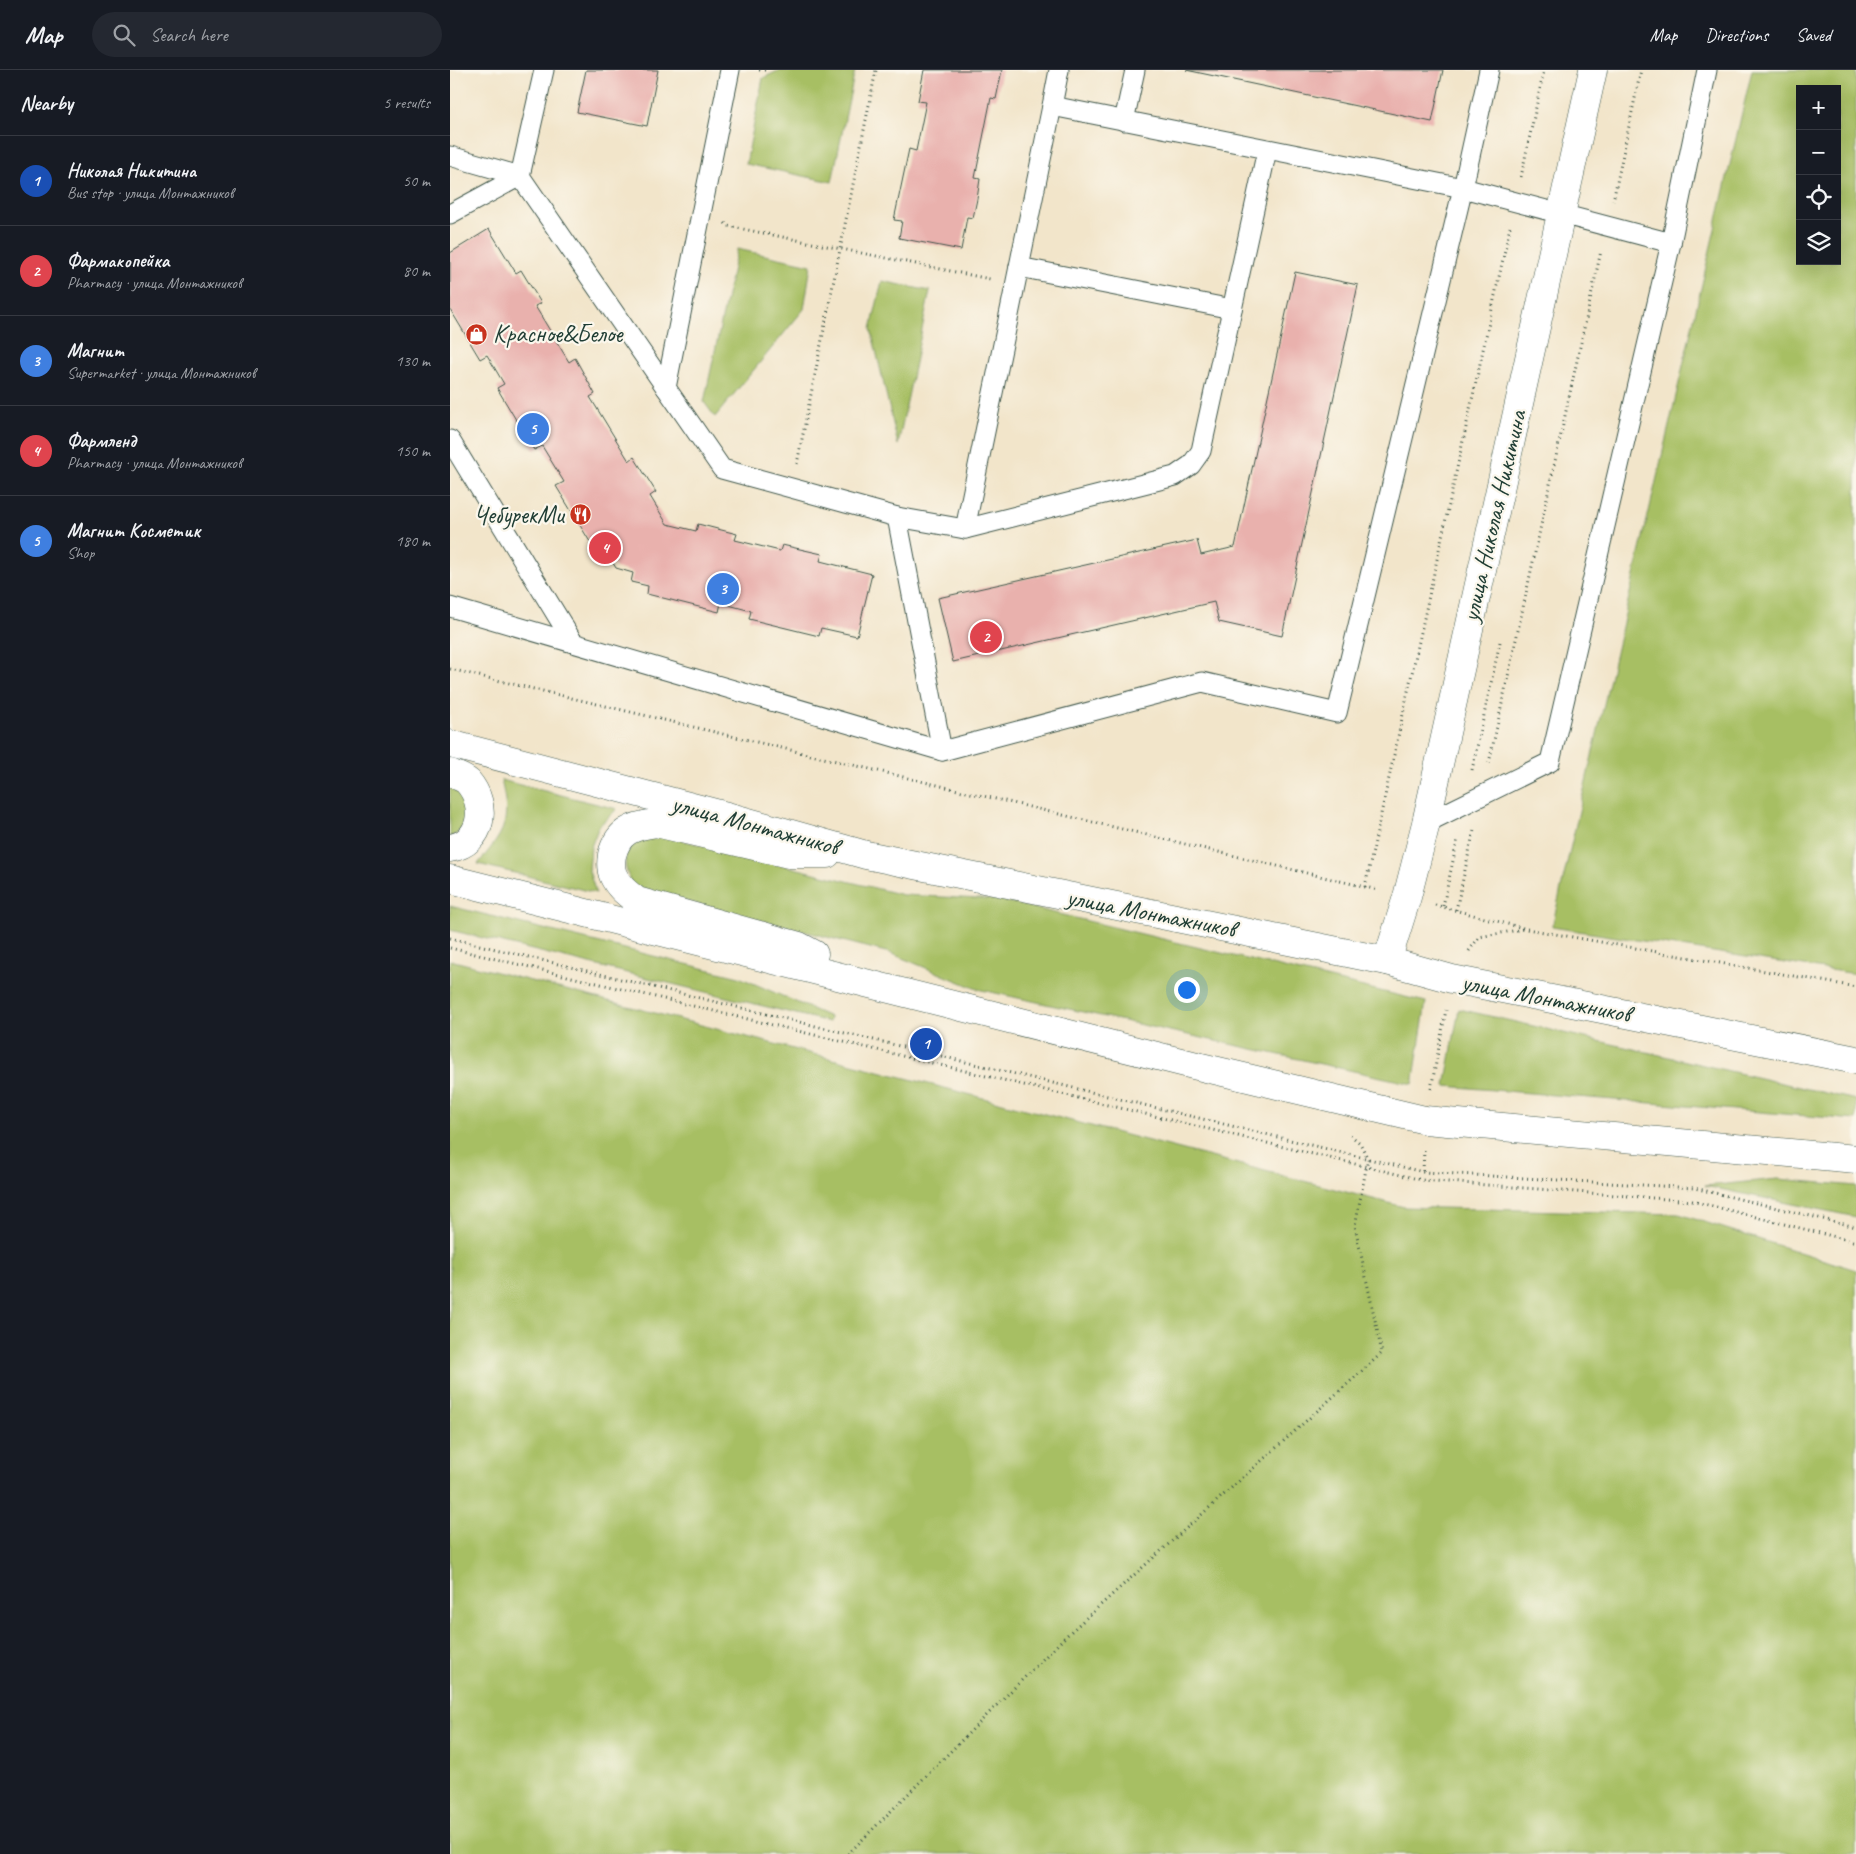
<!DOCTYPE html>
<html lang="en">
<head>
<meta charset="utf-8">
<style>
  :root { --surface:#171b24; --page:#242831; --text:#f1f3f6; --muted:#9ea1a6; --line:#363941; --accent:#0b8043 }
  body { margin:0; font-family:Caveat,sans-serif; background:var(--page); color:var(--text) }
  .controls { position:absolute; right:15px; top:15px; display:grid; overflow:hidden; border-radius:0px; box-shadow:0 5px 20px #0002 }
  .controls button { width:45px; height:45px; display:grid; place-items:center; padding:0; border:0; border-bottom:1px solid var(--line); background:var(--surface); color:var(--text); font:25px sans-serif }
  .you { position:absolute; left:736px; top:919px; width:18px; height:18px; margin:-12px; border:4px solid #fff; border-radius:50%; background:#1a73e8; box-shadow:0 0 0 8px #1a73e833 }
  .badge { display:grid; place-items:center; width:32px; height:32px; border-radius:50%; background:var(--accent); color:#fff; font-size:16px; font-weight:700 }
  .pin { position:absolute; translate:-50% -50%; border:2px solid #fff; box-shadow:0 1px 5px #0006 }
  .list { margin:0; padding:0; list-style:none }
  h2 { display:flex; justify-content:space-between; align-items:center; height:65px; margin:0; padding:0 20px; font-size:21px }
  h2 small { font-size:16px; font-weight:400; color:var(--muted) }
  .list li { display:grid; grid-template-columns:32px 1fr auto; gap:15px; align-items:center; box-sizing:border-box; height:90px; padding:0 20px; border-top:1px solid var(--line) }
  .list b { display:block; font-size:19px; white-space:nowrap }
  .list p { margin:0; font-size:16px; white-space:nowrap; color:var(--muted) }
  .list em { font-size:16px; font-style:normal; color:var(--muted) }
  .icon { flex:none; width:28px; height:28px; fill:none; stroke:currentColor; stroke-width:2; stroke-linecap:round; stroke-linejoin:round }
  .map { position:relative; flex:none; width:1406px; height:1784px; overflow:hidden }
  header { display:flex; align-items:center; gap:30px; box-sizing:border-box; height:70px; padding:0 25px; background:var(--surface); border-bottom:1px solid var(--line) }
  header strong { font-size:24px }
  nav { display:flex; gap:28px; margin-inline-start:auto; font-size:18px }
  .search { width:350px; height:45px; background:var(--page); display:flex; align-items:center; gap:12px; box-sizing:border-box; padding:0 18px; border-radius:28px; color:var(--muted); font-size:19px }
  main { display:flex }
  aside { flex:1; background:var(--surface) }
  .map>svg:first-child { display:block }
  .green { fill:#a7bf64; stroke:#637e4c; fill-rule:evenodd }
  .building { fill:#e9b1ad }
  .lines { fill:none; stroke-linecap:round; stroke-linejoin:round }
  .service-casing { stroke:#3f564a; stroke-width:21 }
  .minor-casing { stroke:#3f564a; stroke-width:29 }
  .path { stroke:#3f564a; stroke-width:3; stroke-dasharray:1 4; stroke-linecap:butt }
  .service { stroke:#fff; stroke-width:19 }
  .minor { stroke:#fff; stroke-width:28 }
  .labels { text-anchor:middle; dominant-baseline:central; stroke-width:4.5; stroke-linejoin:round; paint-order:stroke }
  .poi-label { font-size:25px; fill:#1f3d34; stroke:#fbf7ec; text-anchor:start }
  .street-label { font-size:25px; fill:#1f3d34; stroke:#fbf7ec }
</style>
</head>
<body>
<header>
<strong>Map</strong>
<div class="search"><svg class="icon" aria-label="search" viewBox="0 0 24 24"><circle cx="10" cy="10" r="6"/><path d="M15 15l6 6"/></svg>Search here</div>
<nav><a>Map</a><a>Directions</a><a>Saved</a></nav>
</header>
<main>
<aside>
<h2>Nearby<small>5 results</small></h2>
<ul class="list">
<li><span class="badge" style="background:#1a4fb4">1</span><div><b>Николая Никитина</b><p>Bus stop · улица Монтажников</p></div><em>50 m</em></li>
<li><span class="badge" style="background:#e0444e">2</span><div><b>Фармакопейка</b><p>Pharmacy · улица Монтажников</p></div><em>80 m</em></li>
<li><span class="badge" style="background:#3f7fe0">3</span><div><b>Магнит</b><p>Supermarket · улица Монтажников</p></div><em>130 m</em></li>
<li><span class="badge" style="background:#e0444e">4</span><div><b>Фармленд</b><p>Pharmacy · улица Монтажников</p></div><em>150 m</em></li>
<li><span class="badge" style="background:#3f7fe0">5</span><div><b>Магнит Косметик</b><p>Shop</p></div><em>180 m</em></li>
</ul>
</aside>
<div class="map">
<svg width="1406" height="1784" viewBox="0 0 1406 1784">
  <rect width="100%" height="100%" fill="#fbf7ec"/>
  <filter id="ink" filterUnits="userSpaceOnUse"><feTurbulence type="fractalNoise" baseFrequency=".02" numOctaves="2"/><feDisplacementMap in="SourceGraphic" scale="10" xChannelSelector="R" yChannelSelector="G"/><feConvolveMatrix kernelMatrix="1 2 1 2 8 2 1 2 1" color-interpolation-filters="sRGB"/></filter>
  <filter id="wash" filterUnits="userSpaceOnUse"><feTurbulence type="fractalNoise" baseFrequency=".0096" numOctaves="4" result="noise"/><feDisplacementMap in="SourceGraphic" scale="20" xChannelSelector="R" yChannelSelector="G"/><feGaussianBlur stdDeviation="1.12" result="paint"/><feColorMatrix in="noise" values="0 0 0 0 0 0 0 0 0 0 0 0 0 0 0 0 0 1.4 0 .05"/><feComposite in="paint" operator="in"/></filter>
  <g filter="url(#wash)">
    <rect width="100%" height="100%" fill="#f2e5ca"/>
    <g class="green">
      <polygon points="330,0 405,0 382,112 296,94 313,8"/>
      <path d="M1302,0h104v904l-304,-47zM1350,19h37v172h-37z"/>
      <polygon points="287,179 361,195 354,239 265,347 254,332"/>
      <polygon points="432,211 480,221 448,375 421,259"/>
      <path d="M51,710l116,29 -18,17 -8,21 -2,24 7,22 -118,-29c9,-12 22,-25 26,-40 4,-13 0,-31 -3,-44z"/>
      <path d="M0,711c4,3 9,7 12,11 9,15 6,40 -12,45z"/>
      <path d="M197,765l18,1 238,59 97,5 426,102 -13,82 -436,-95 -87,-36 -241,-61 -17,-7c-6,-12 -12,-31 1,-42 3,-3 10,-5 14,-8z"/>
      <polygon points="0,836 289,907 380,947 379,952 0,860"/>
      <polygon points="0,890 954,1137 1229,1144 1406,1200 1406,1784 0,1784"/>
      <polygon points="1009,939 1406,1030 1406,1050 995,1016"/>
      <polygon points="1328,1109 1406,1116 1406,1147 1255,1116"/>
    </g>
    <g id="blocks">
      <g class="building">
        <polygon points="136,0 208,0 197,56 127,42"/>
        <polygon points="474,0 552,0 546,29 541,28 525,108 530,109 527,129 523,148 517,147 511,180 449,168 452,151 444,150 459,79 466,81 476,32 468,31"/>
        <polygon points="736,0 993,0 982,52"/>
        <polygon points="39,159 66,203 71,200 91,233 85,236 119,292 125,288 145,324 140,327 179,391 184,387 206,422 200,426 217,454 246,461 248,454 287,464 285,470 330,481 332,475 372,484 370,491 422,504 407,566 371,558 369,566 299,549 301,541 271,533 269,542 197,524 198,516 181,512 183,503 166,498 152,475 145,480 106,416 114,412 92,376 84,380 47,318 54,314 37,285 30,289 0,239 0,183"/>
        <polygon points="845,202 908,215 832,566 769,552 764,532 503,592 488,528 747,470 751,485 785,477"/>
      </g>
    </g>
  </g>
  <g filter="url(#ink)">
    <use href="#blocks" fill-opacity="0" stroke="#3f564a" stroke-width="1"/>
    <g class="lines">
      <defs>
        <g id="service">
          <polyline points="609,0 602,36 1013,118 1221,173"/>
          <polyline points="674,51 685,0"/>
          <polyline points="0,86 70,106 272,399 447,447 492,681 0,537"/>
          <polyline points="0,144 70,106 94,0"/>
          <polyline points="569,197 782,239"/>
          <polyline points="216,318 280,0"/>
          <polyline points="0,370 123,572"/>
          <polyline points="447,447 515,459 725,406 741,395 751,381 817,80"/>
          <polyline points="515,459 602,36"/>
          <polyline points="492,681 752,612 887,643 1013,118 1039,0"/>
          <polyline points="976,753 1100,692 1221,173 1257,0"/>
        </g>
        <g id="minor">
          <polyline points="0,674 277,746 416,785 937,891 1002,909 1406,990"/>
          <path d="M0,703c5,2 14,5 18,9 20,23 15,61 -18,66"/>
          <polyline points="0,809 743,995 975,1050 1406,1089"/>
          <path d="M364,884l-15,-8 -162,-45c-9,-7 -19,-14 -24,-26 -2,-5 -2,-14 -1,-20 6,-24 21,-29 44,-32l133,31h38"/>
          <polyline points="937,891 957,827 976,753 1143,0"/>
        </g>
      </defs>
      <use href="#service" class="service-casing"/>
      <use href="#minor" class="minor-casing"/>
      <g class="path">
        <polyline points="309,0 316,0"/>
        <polyline points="1071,107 1094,0"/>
        <polyline points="1163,131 1191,0"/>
        <polyline points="275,153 278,156 540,209"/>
        <polyline points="347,394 426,0"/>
        <polyline points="0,599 928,820"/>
        <polyline points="1039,693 1151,181"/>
        <polyline points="1022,700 1050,572"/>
        <polyline points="915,817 1060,157"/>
        <polyline points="985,835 1077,859 1406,917"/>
        <polyline points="993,836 1008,768"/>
        <polyline points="1006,840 1024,760"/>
        <polyline points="0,868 973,1102 1244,1118 1406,1157"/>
        <polyline points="0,878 972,1110 1242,1131 1406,1172"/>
        <polyline points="1019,881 1029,867 1074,859"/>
        <polyline points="981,1019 996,940"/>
        <polyline points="973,1101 974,1080"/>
        <polyline points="398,1784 616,1566 932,1283 905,1156 918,1089 910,1073 899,1064"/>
      </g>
      <use href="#service" class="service"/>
      <use href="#minor" class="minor"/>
    </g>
  </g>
  <defs>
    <symbol id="shop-disc" viewBox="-11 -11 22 22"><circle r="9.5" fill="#c8321e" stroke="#fbf7ec"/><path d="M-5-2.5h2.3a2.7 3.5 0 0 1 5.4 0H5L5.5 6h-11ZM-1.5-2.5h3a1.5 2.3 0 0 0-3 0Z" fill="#fff"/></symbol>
    <symbol id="restaurant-disc" viewBox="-11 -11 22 22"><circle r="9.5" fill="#c8321e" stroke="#fbf7ec"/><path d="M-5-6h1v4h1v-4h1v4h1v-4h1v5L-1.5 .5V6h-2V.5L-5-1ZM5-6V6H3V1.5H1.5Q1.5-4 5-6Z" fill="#fff"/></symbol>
  </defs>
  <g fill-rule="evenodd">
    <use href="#shop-disc" x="14" y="252" width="25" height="25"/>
    <use href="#restaurant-disc" x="118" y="432" width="25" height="25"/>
  </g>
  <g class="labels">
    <g class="poi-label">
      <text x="43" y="264">Красное&amp;Белое</text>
      <text x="114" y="445" text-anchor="end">ЧебурекМи</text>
    </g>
    <g class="street-label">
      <text transform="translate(1044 446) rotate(-77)">улица Николая Никитина</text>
      <text transform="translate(305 755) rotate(15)">улица Монтажников</text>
      <text transform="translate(701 843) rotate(11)">улица Монтажников</text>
      <text transform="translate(1096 928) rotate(11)">улица Монтажников</text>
    </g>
  </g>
</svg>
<div class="controls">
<button>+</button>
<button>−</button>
<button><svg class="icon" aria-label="locate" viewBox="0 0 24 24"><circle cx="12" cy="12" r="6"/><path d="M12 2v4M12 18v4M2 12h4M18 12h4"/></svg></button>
<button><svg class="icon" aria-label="layers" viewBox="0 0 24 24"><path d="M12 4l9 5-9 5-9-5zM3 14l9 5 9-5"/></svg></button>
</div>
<div class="you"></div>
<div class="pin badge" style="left:476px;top:974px;background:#1a4fb4">1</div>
<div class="pin badge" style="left:536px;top:567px;background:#e0444e">2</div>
<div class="pin badge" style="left:273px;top:519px;background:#3f7fe0">3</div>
<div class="pin badge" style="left:155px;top:478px;background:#e0444e">4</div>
<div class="pin badge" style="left:83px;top:359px;background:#3f7fe0">5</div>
</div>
</main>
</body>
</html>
